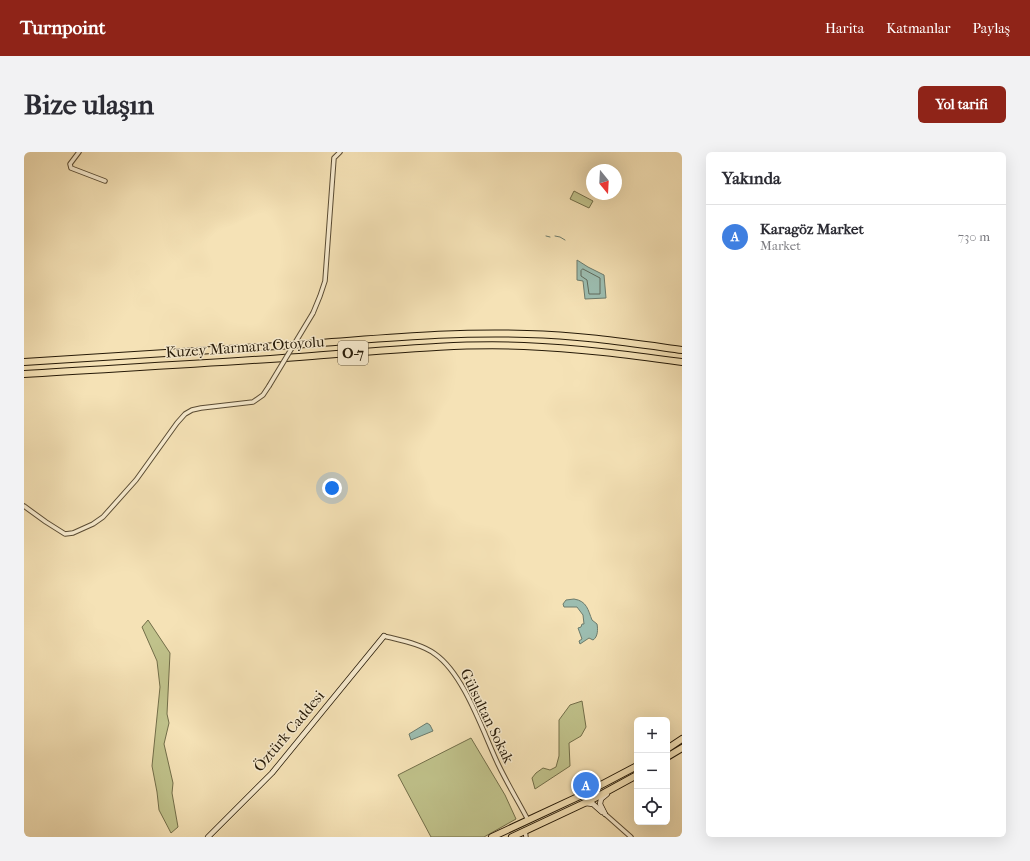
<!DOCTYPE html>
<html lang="tr">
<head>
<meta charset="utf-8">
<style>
  :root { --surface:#fff; --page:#f2f2f3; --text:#2b2b33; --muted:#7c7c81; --line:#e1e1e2; --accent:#8f2418 }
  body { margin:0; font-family:"IM FELL French Canon",serif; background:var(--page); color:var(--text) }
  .controls { position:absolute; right:12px; bottom:12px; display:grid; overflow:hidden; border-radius:6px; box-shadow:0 4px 16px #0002 }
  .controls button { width:36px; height:36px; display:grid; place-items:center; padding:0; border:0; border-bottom:1px solid var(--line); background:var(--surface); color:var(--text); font:20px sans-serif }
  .compass { position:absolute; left:562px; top:12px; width:36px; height:36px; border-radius:50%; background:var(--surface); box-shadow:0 4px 16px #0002; rotate:162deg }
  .you { position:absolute; left:308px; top:336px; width:14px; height:14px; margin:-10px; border:3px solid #fff; border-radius:50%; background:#1a73e8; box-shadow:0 0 0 6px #1a73e833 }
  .badge { display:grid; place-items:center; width:26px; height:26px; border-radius:50%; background:var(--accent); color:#fff; font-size:13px; font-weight:700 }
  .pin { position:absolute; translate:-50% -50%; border:2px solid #fff; box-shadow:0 1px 4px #0006 }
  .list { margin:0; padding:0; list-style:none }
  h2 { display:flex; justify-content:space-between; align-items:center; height:52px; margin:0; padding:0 16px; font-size:17px }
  h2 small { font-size:13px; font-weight:400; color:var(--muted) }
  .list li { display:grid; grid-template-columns:26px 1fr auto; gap:12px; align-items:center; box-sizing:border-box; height:64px; padding:0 16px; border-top:1px solid var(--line) }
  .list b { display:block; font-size:15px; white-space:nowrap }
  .list p { margin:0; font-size:13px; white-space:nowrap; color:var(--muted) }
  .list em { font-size:13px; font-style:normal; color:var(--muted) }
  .icon { flex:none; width:22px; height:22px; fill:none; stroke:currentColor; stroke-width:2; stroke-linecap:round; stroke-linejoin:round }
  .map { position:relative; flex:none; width:658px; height:685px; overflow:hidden; border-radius:6px }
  header { display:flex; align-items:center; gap:24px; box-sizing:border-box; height:56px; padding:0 20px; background:var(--accent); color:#fff }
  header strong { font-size:19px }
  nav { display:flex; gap:22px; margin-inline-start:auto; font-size:14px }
  .intro { display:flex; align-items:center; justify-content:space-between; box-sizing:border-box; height:96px; padding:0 24px }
  h1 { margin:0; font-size:28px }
  .button { padding:10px 18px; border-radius:6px; background:var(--accent); color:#fff; font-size:14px; font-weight:700 }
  main { display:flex; gap:24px; padding:0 24px }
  aside { flex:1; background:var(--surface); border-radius:6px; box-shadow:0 4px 16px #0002 }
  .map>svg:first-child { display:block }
  .green { fill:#c0c28b; stroke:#726e49 }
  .water { fill:#9cbdb0; stroke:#6c7b6c }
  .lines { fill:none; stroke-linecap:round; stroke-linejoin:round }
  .shore { stroke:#606b5c; stroke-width:1 }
  .stream { stroke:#6c7b6c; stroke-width:1 }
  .street-casing { stroke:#594b33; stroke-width:5.5 }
  .secondary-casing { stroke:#251907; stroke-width:6 }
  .highway-casing { stroke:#251907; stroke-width:8 }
  .street { stroke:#f8ecd0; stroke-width:3.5 }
  .secondary { stroke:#f8ecd0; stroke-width:4.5 }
  .highway { stroke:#f5e2b6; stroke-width:6 }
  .street-bridge-casing { stroke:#594b33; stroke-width:5.5; stroke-linecap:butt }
  .street-bridge { stroke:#f8ecd0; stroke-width:3.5 }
  .labels { text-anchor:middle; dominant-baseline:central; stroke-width:3; stroke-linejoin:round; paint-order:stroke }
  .shield { fill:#f8ecd0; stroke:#645843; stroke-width:1 }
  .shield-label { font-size:14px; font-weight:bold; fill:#251907 }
  .street-label { font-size:15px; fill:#251907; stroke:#f8ecd0 }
</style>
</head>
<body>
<header>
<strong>Turnpoint</strong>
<nav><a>Harita</a><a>Katmanlar</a><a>Paylaş</a></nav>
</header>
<div class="intro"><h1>Bize ulaşın</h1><a class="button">Yol tarifi</a></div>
<main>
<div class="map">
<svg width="658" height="685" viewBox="0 0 658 685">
  <rect width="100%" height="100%" fill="#f5e2b6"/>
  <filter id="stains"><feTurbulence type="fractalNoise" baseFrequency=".005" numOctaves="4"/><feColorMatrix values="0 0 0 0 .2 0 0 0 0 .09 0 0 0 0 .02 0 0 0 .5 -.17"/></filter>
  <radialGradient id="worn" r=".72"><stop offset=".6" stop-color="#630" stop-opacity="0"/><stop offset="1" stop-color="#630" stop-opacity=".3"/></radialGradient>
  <g class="green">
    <polygon points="550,39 569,49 565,56 546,47"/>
    <polygon points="124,468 146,501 143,562 145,571 140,592 149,631 148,641 154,675 147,681 135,658 133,640 128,614 136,535 133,509 118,475"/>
    <polygon points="558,549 562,575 557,584 545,591 546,614 511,637 508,626 512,621 519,616 526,618 532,615 535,604 535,568 546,553"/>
    <polygon points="447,586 481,643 492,667 460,685 407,685 374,623"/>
  </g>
  <g class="water">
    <polygon points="553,108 564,115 580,123 582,146 561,147 559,129 553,128"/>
    <path d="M550,447c13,2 14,11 18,21l5,4c1,5 1,13 -4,16l-4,-2 -9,6 -1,-3 3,-2 -4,-11 3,-1 1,-3h2l-1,-9 -6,-8h-13l-1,-3 3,-4z"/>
    <polygon points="403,571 406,573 409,579 387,588 385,582"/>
  </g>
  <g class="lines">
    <polygon class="shore" points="559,117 576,126 576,142 565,142 563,128 557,124 557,119"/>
    <g class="stream">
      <polyline points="522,84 526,85"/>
      <polyline points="531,84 536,85 541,88"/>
    </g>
    <defs>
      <g id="street">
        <polyline points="55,0 46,12 47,16 81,29"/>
        <polyline points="289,161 296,144 301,129 310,6 316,0"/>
        <polyline points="0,354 22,370 41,382 49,381 69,372 79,365 112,328 153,271 161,262 168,258 177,256 229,250 239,243 245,234"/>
        <path d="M360,484c15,4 38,8 51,18 29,20 48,78 63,110 9,19 20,37 30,56"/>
        <polyline points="581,662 607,685"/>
        <polyline points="501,678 502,685"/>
      </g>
      <g id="secondary">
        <polyline points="561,651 569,652 578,660"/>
        <polyline points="581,662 576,652 577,647 583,642"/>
        <polyline points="184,685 248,621 360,484"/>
      </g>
      <g id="highway">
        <path d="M0,210c89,-6 179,-11 268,-17 78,-5 157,-14 235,-11 52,1 104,9 155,16"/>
        <path d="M0,222c96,-6 192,-11 288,-18 70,-5 141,-13 212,-10 53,2 106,9 158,16"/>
        <polyline points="643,597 658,587"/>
        <polyline points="643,605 658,596"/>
        <polyline points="468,685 558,643 613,614"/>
        <polyline points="488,685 569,647 613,623"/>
      </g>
    </defs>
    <use href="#street" class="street-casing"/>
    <use href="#secondary" class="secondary-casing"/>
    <use href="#highway" class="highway-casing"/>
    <use href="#street" class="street"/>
    <use href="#secondary" class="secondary"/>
    <use href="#highway" class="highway"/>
    <defs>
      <polyline id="street-bridge" points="245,234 289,161"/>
    </defs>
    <use href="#street-bridge" class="street-bridge-casing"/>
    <use href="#street-bridge" class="street-bridge"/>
  </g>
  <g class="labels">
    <rect class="shield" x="314" y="189" width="30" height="24" rx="3"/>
    <g class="shield-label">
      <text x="329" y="201">O-7</text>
    </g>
    <g class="street-label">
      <text transform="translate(221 195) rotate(-4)">Kuzey Marmara Otoyolu</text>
      <text transform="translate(463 564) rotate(64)">Gülsultan Sokak</text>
      <text transform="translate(265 579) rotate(-50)">Öztürk Caddesi</text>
    </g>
  </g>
  <rect width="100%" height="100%" filter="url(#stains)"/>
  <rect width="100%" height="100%" fill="url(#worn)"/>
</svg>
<div class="controls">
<button>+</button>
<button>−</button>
<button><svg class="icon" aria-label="locate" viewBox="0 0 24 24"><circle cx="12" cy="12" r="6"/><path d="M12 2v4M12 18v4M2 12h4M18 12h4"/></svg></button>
</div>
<svg class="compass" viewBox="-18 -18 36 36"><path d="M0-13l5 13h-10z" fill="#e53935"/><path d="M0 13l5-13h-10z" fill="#7c7c81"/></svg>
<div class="you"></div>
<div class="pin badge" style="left:562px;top:633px;background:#3f7fe0">A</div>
</div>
<aside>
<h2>Yakında<small></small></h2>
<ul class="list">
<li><span class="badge" style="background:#3f7fe0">A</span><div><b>Karagöz Market</b><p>Market</p></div><em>730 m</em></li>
</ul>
</aside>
</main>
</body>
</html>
